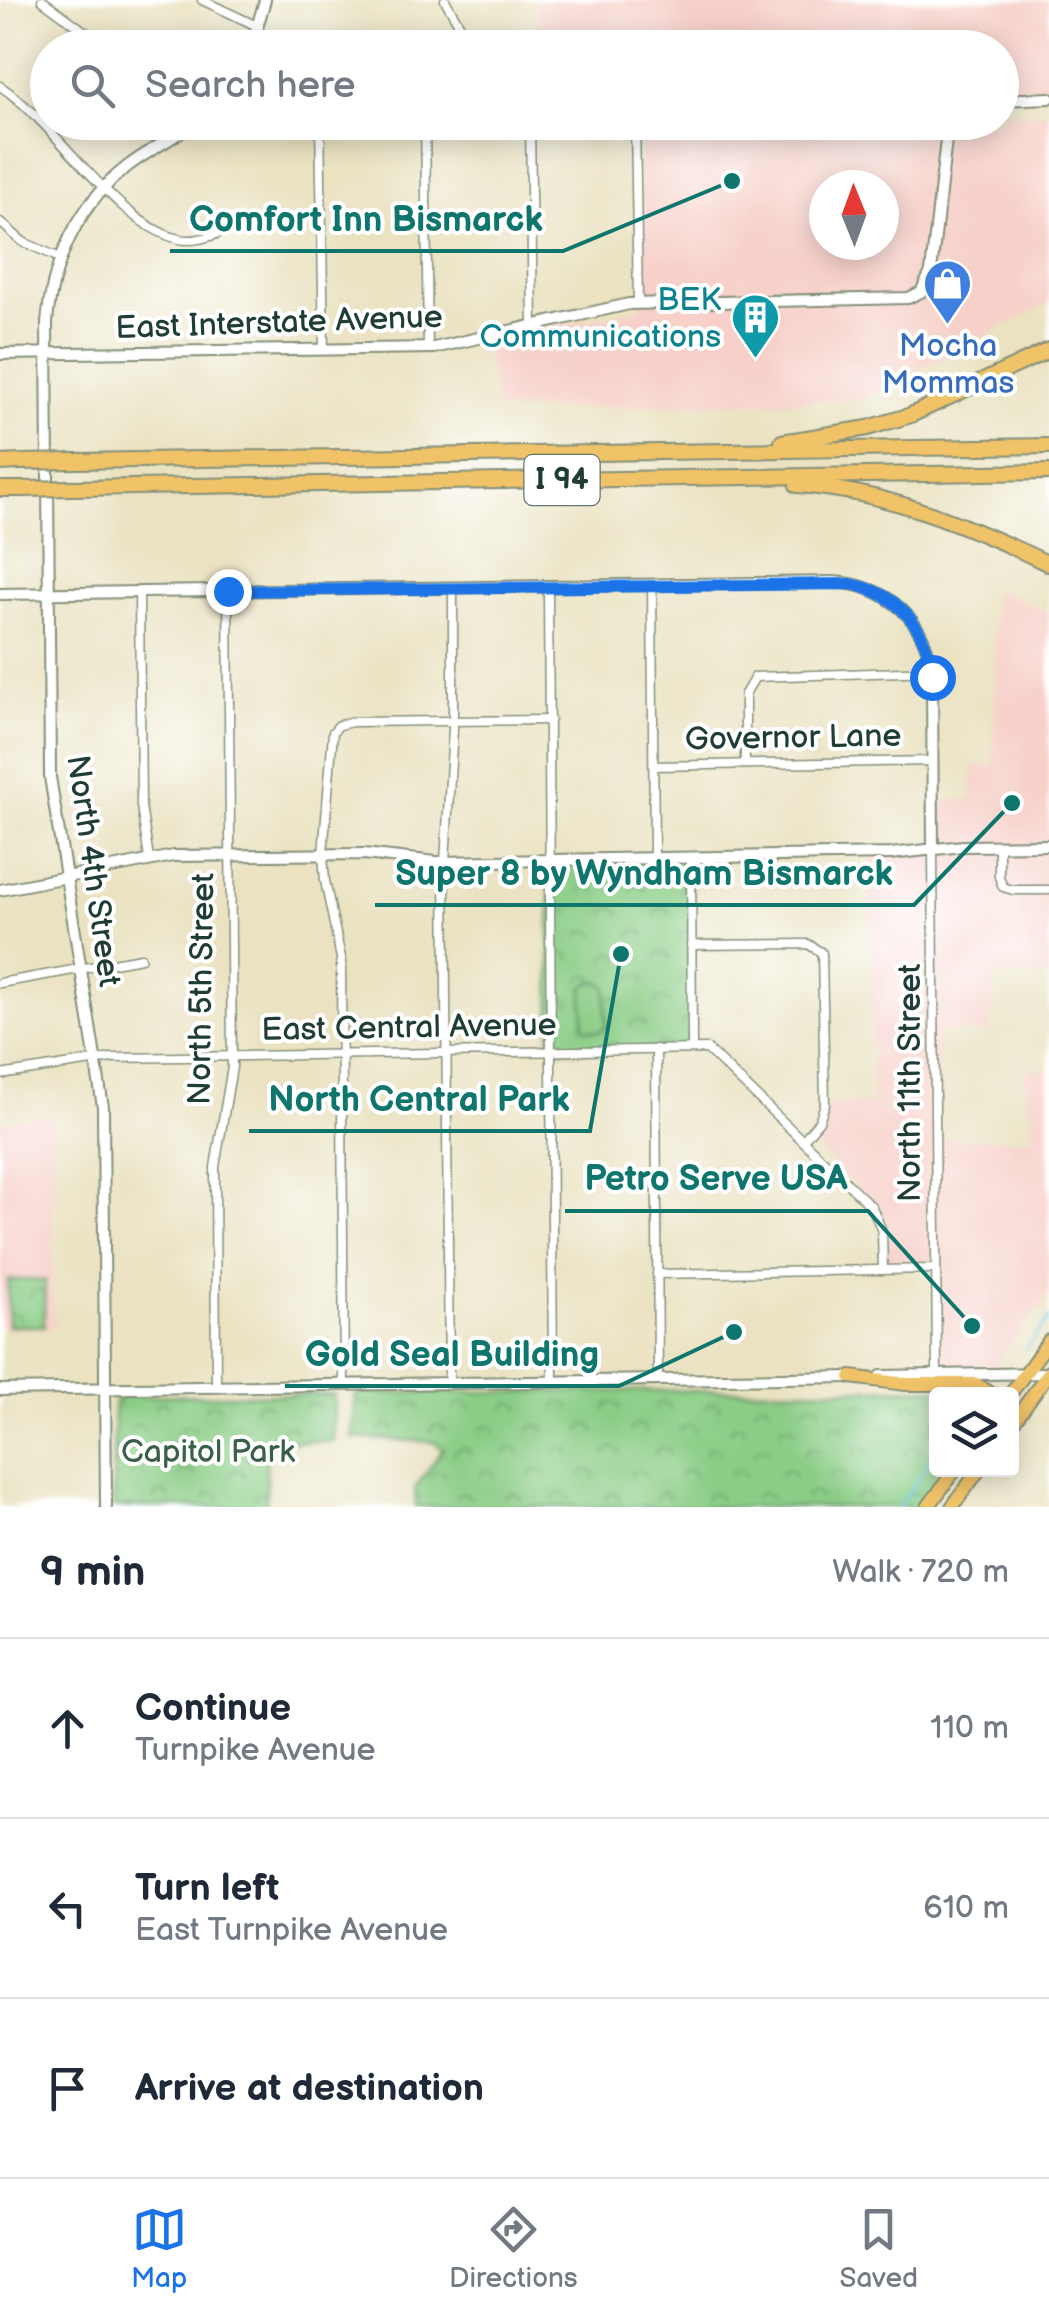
<!DOCTYPE html>
<html lang="en">
<head>
<meta charset="utf-8">
<style>
  :root { --surface:#fff; --page:#f2f2f3; --text:#1f2937; --muted:#747a83; --line:#e0e1e3; --accent:#1a73e8 }
  body { margin:0; font-family:"Balsamiq Sans",sans-serif; background:var(--page); color:var(--text) }
  .controls { position:absolute; right:30px; bottom:30px; display:grid; overflow:hidden; border-radius:10px; box-shadow:0 5px 25px #0003 }
  .controls button { width:90px; height:90px; display:grid; place-items:center; padding:0; border:0; border-bottom:2px solid var(--line); background:var(--surface); color:var(--text); font:50px sans-serif }
  .compass { position:absolute; left:809px; top:170px; width:90px; height:90px; border-radius:50%; background:var(--surface); box-shadow:0 5px 25px #0003; rotate:359deg }
  .stop { position:absolute; width:30px; height:30px; margin:-22px; border:8px solid #1a73e8; border-radius:50%; background:#fff }
  .stop.end { background:#1a73e8; border-color:#fff; box-shadow:0 2px 10px #0008 }
  .list { margin:0; padding:0; list-style:none }
  h2 { display:flex; justify-content:space-between; align-items:center; height:130px; margin:0; padding:0 40px; font-size:42px }
  h2 small { font-size:32px; font-weight:400; color:var(--muted) }
  .list li { display:grid; grid-template-columns:65px 1fr auto; gap:30px; align-items:center; box-sizing:border-box; height:180px; padding:0 40px; border-top:2px solid var(--line) }
  .list b { display:block; font-size:38px; white-space:nowrap }
  .list p { margin:0; font-size:32px; white-space:nowrap; color:var(--muted) }
  .list em { font-size:32px; font-style:normal; color:var(--muted) }
  .icon { flex:none; width:55px; height:55px; fill:none; stroke:currentColor; stroke-width:2; stroke-linecap:round; stroke-linejoin:round }
  .map { position:relative; flex:none; width:1049px; height:1507px; overflow:hidden }
  .search { position:absolute; background:var(--surface); box-shadow:0 5px 25px #0003; left:30px; right:30px; top:30px; height:110px; display:flex; align-items:center; gap:25px; box-sizing:border-box; padding:0 35px; border-radius:55px; color:var(--muted); font-size:38px }
  .sheet { height:670px; background:var(--surface) }
  nav { display:flex; justify-content:space-around; align-items:center; box-sizing:border-box; height:140px; border-top:2px solid var(--line); background:var(--surface); font-size:28px; color:var(--muted) }
  nav a { display:grid; justify-items:center; gap:5px }
  nav .on { color:var(--accent) }
  .map>svg:first-child { display:block }
  .built { fill:#f7d0c9; fill-rule:evenodd }
  .park { fill:url(#park-crowns); stroke:#55855d; stroke-width:2.5 }
  .pitch { fill:#8bcd86; stroke:#55855d; stroke-width:2.5 }
  .lines { fill:none; stroke-linecap:round; stroke-linejoin:round }
  .stream { stroke:#60c8dc; stroke-width:2.5 }
  .minor-casing { stroke:#84907a; stroke-width:11 }
  .tertiary-casing { stroke:#84907a; stroke-width:14 }
  .primary-casing { stroke:#84907a; stroke-width:16 }
  .motorway-casing { stroke:#84907a; stroke-width:18 }
  .minor { stroke:#fff; stroke-width:8 }
  .tertiary { stroke:#fff; stroke-width:10 }
  .primary { stroke:#f1c369; stroke-width:12 }
  .motorway { stroke:#f1c369; stroke-width:14 }
  .motorway-bridge-casing { stroke:#84907a; stroke-width:18; stroke-linecap:butt }
  .motorway-bridge { stroke:#f1c369; stroke-width:14 }
  .route { stroke:#1a73e8; stroke-width:12 }
  .labels { text-anchor:middle; dominant-baseline:central; stroke-width:8; stroke-linejoin:round; paint-order:stroke }
  .shield { fill:#fff; stroke:#627771; stroke-width:2.5 }
  .shield-label { font-size:30px; font-weight:bold; fill:#1f3d34 }
  .culture-label { font-size:32px; fill:#0d838f; stroke:#fff; text-anchor:end }
  .street-label { font-size:32px; fill:#1f3d34; stroke:#fff }
  .shop-label { font-size:32px; fill:#366cbe; stroke:#fff }
  .park-label { font-size:32px; fill:#3a6148; stroke:#fff }
  .leader { fill:none; stroke:#0f766e; stroke-width:4 }
  .callout-dot { fill:#0f766e; stroke:#fff; stroke-width:4 }
  .callout-label { font-size:35px; text-anchor:middle; font-weight:bold; fill:#0f766e; stroke:#fff; stroke-width:8; stroke-linejoin:round; paint-order:stroke }
</style>
</head>
<body>
<div class="map">
<svg width="1049" height="1507" viewBox="0 0 1049 1507">
  <defs>
    <pattern id="park-crowns" width="20" height="18" patternUnits="userSpaceOnUse" patternTransform="scale(2.5)"><rect width="20" height="18" fill="#8bcd86"/><path d="M2 6a3 3 0 1 1 6 0M12 15a3 3 0 1 1 6 0" fill="none" stroke="#71a86e"/></pattern>
  </defs>
  <rect width="100%" height="100%" fill="#fff"/>
  <filter id="ink" filterUnits="userSpaceOnUse"><feTurbulence type="fractalNoise" baseFrequency=".01" numOctaves="2"/><feDisplacementMap in="SourceGraphic" scale="20" xChannelSelector="R" yChannelSelector="G"/><feConvolveMatrix kernelMatrix="1 2 1 2 8 2 1 2 1" color-interpolation-filters="sRGB"/></filter>
  <filter id="wash" filterUnits="userSpaceOnUse"><feTurbulence type="fractalNoise" baseFrequency=".0048" numOctaves="4" result="noise"/><feDisplacementMap in="SourceGraphic" scale="40" xChannelSelector="R" yChannelSelector="G"/><feGaussianBlur stdDeviation="2.25" result="paint"/><feColorMatrix in="noise" values="0 0 0 0 0 0 0 0 0 0 0 0 0 0 0 0 0 1.4 0 .05"/><feComposite in="paint" operator="in"/></filter>
  <g filter="url(#wash)">
    <rect width="100%" height="100%" fill="#eae2c1"/>
    <g class="built">
      <polygon points="537,0 1049,0 1049,88 1002,89 1002,48 533,47 538,39"/>
      <path d="M1002,113h47v190l-189,96 -362,11 -14,-67 46,-13 111,-21v-186l361,-1zM824,185h60v60h-60z"/>
      <polygon points="994,590 1049,613 1049,976 993,976 990,1032 938,1031 938,1139 1032,1139 1033,1108 1024,1108 1026,1069 1049,1069 1049,1295 991,1368 940,1369 939,1266 886,1266 887,1229 883,1216 811,1140 826,1117 829,1104 872,1104 870,851 936,845 937,801 972,799 973,766 994,767"/>
      <polygon points="52,1114 54,1328 0,1328 0,1123"/>
    </g>
    <g class="park">
      <polygon points="691,857 692,1048 551,1050 550,860"/>
      <polygon points="8,1280 45,1280 44,1326 8,1326"/>
      <polygon points="979,1388 988,1394 936,1394 936,1470 946,1470 920,1507 416,1507 415,1488 443,1449 434,1442 352,1438 356,1393"/>
      <polygon points="334,1394 333,1442 267,1441 266,1507 113,1507 114,1400 121,1400 121,1396"/>
    </g>
    <polygon class="pitch" points="590,982 601,982 606,988 606,1027 599,1032 584,1028 583,989"/>
    <g class="lines">
      <g class="stream">
        <polyline points="1025,1350 1049,1319"/>
        <polyline points="899,1507 936,1451"/>
      </g>
    </g>
  </g>
  <g filter="url(#ink)">
    <g class="lines">
      <defs>
        <g id="minor">
          <polyline points="42,0 107,48"/>
          <polyline points="202,0 259,27"/>
          <polyline points="445,0 473,48"/>
          <path d="M0,86c58,38 115,138 179,153 13,3 26,-1 38,-5"/>
          <polyline points="320,122 324,350"/>
          <polyline points="425,122 428,348"/>
          <polyline points="530,122 533,325"/>
          <polyline points="635,122 638,304"/>
          <polyline points="0,222 23,242 60,258"/>
          <polyline points="652,585 654,858"/>
          <polyline points="548,586 553,1382"/>
          <polyline points="139,593 141,806 149,859"/>
          <polyline points="745,764 745,694 755,677 932,671"/>
          <polyline points="654,766 933,761"/>
          <polyline points="999,845 999,877 1003,887 1013,890 1049,890"/>
          <polyline points="933,850 937,1376"/>
          <polyline points="691,857 692,1048"/>
          <polyline points="691,945 808,944 822,953 825,1104 819,1121 804,1139"/>
          <polyline points="0,983 141,958"/>
          <polyline points="656,1049 658,1380"/>
          <polyline points="0,1075 112,1058 707,1049 872,1207 882,1231 883,1270"/>
          <polyline points="657,1274 936,1269"/>
          <polyline points="449,1384 445,862 453,729 453,588"/>
          <polyline points="344,1385 341,958 325,881 323,854 333,732 339,725 352,722 550,720"/>
          <polyline points="216,1388 215,1167 232,1067 228,591"/>
        </g>
        <g id="tertiary">
          <polyline points="251,48 265,0"/>
          <polyline points="1002,100 1049,98"/>
          <polyline points="0,354 434,348 629,304 908,298 921,292 931,272 948,122"/>
          <path d="M0,594l834,-12c54,3 95,40 98,95l1,173"/>
          <polyline points="0,890 173,856 364,854 436,862 890,854 963,846 1049,845"/>
          <polyline points="881,1376 1049,1373"/>
          <polyline points="0,1390 854,1377"/>
          <path d="M106,1507l-3,-400 -53,-330 -3,-454c5,-61 31,-119 81,-157 21,-16 45,-27 66,-44"/>
        </g>
        <g id="primary">
          <polyline points="851,1377 906,1384 976,1384 992,1394"/>
          <polyline points="1010,1394 1049,1341"/>
          <polyline points="1012,1424 1049,1372"/>
          <polyline points="928,1507 955,1470"/>
          <polyline points="952,1507 979,1470"/>
        </g>
        <g id="motorway">
          <polyline points="782,442 868,428 911,415 1049,350"/>
          <polyline points="77,461 1049,446"/>
          <polyline points="0,463 20,462"/>
          <path d="M797,485c90,6 172,41 252,79"/>
          <polyline points="74,488 1049,472"/>
          <polyline points="0,489 20,489"/>
        </g>
      </defs>
      <use href="#minor" class="minor-casing"/>
      <use href="#tertiary" class="tertiary-casing"/>
      <use href="#primary" class="primary-casing"/>
      <use href="#motorway" class="motorway-casing"/>
      <use href="#minor" class="minor"/>
      <use href="#tertiary" class="tertiary"/>
      <use href="#primary" class="primary"/>
      <use href="#motorway" class="motorway"/>
      <defs>
        <g id="motorway-bridge">
          <polyline points="20,462 77,461"/>
          <polyline points="20,489 74,488"/>
        </g>
      </defs>
      <use href="#motorway-bridge" class="motorway-bridge-casing"/>
      <use href="#motorway-bridge" class="motorway-bridge"/>
    </g>
  </g>
  <g class="lines" filter="url(#ink)">
    <path class="route" d="M228,591l622,-7c47,8 79,45 82,93"/>
  </g>
  <defs>
    <symbol id="shop-pin" viewBox="-11 -11 22 30"><path d="M0 17L-7.5 6A9.5 9.5 0 1 1 7.5 6Z" fill="#3f7fe0" stroke="#fff"/><path d="M-5-2.5h2.3a2.7 3.5 0 0 1 5.4 0H5L5.5 6h-11ZM-1.5-2.5h3a1.5 2.3 0 0 0-3 0Z" fill="#fff"/></symbol>
    <symbol id="building-pin" viewBox="-11 -11 22 30"><path d="M0 17L-7.5 6A9.5 9.5 0 1 1 7.5 6Z" fill="#0f9aa8" stroke="#fff"/><path d="M-4-6H4V6H1V3H-1V6H-4ZM-2.5-4.3h1.7v1.8h-1.7ZM.8-4.3h1.7v1.8H.8ZM-2.5-1h1.7V.8h-1.7ZM.8-1h1.7V.8H.8Z" fill="#fff"/></symbol>
  </defs>
  <g fill-rule="evenodd">
    <use href="#shop-pin" x="920" y="256" width="55" height="75"/>
    <use href="#building-pin" x="728" y="290" width="55" height="75"/>
  </g>
  <g class="labels">
    <rect class="shield" x="524.5" y="455" width="75" height="50" rx="8"/>
    <g class="shield-label">
      <text x="562" y="480">I 94</text>
    </g>
    <g class="culture-label">
      <text x="721" y="300">BEK<tspan x="721" dy="37">Communications</tspan></text>
    </g>
    <g class="street-label">
      <text transform="translate(279 323) rotate(-2)">East Interstate Avenue</text>
      <text transform="translate(793 738) rotate(-1)">Governor Lane</text>
      <text transform="translate(93 871) rotate(82)">North 4th Street</text>
      <text transform="translate(202 989) rotate(-89)">North 5th Street</text>
      <text transform="translate(409 1028) rotate(-1)">East Central Avenue</text>
      <text transform="translate(910 1083) rotate(-90)">North 11th Street</text>
    </g>
    <g class="shop-label">
      <text x="948" y="346">Mocha<tspan x="948" dy="37">Mommas</tspan></text>
    </g>
    <g class="park-label">
      <text x="208" y="1452">Capitol Park</text>
    </g>
  </g>
  <path class="leader" d="M732 181L563 251H170M1012 803L914 905H375M621 954L590 1131H249M972 1326L868 1211H565M734 1332L619 1386H285"/>
  <g class="callout-dot">
    <circle cx="732" cy="181" r="10"/>
    <circle cx="1012" cy="803" r="10"/>
    <circle cx="621" cy="954" r="10"/>
    <circle cx="972" cy="1326" r="10"/>
    <circle cx="734" cy="1332" r="10"/>
  </g>
  <g class="callout-label">
    <text x="366" y="231">Comfort Inn Bismarck</text>
    <text x="644" y="885">Super 8 by Wyndham Bismarck</text>
    <text x="419" y="1111">North Central Park</text>
    <text x="716" y="1190">Petro Serve USA</text>
    <text x="452" y="1366">Gold Seal Building</text>
  </g>
</svg>
<div class="controls">
<button><svg class="icon" aria-label="layers" viewBox="0 0 24 24"><path d="M12 4l9 5-9 5-9-5zM3 14l9 5 9-5"/></svg></button>
</div>
<svg class="compass" viewBox="-18 -18 36 36"><path d="M0-13l5 13h-10z" fill="#e53935"/><path d="M0 13l5-13h-10z" fill="#747a83"/></svg>
<div class="stop" style="left:932px;top:677px"></div>
<div class="stop end" style="left:228px;top:591px"></div>
<div class="search"><svg class="icon" aria-label="search" viewBox="0 0 24 24"><circle cx="10" cy="10" r="6"/><path d="M15 15l6 6"/></svg>Search here</div>
</div>
<section class="sheet">
<h2>9 min<small>Walk · 720 m</small></h2>
<ul class="list">
<li><svg class="icon" aria-label="ahead" viewBox="0 0 24 24"><path d="M12 20V5M6 11l6-6 6 6"/></svg><div><b>Continue</b><p>Turnpike Avenue</p></div><em>110 m</em></li>
<li><svg class="icon" aria-label="left" viewBox="0 0 24 24"><path d="M17 20v-9H6M10 6l-5 5 5 5"/></svg><div><b>Turn left</b><p>East Turnpike Avenue</p></div><em>610 m</em></li>
<li><svg class="icon" aria-label="arrive" viewBox="0 0 24 24"><path d="M6 21V4h12l-3 4 3 4H6"/></svg><div><b>Arrive at destination</b></div></li>
</ul>
</section>
<nav>
<a class="on"><svg class="icon" aria-label="map" viewBox="0 0 24 24"><path d="M3 6l6-2 6 2 6-2v14l-6 2-6-2-6 2zM9 4v14M15 6v14"/></svg>Map</a>
<a><svg class="icon" aria-label="directions" viewBox="0 0 24 24"><path d="M12 3l9 9-9 9-9-9zM9 14v-3h6M13 9l2 2-2 2"/></svg>Directions</a>
<a><svg class="icon" aria-label="saved" viewBox="0 0 24 24"><path d="M7 4h10v16l-5-4-5 4z"/></svg>Saved</a>
</nav>
</body>
</html>
